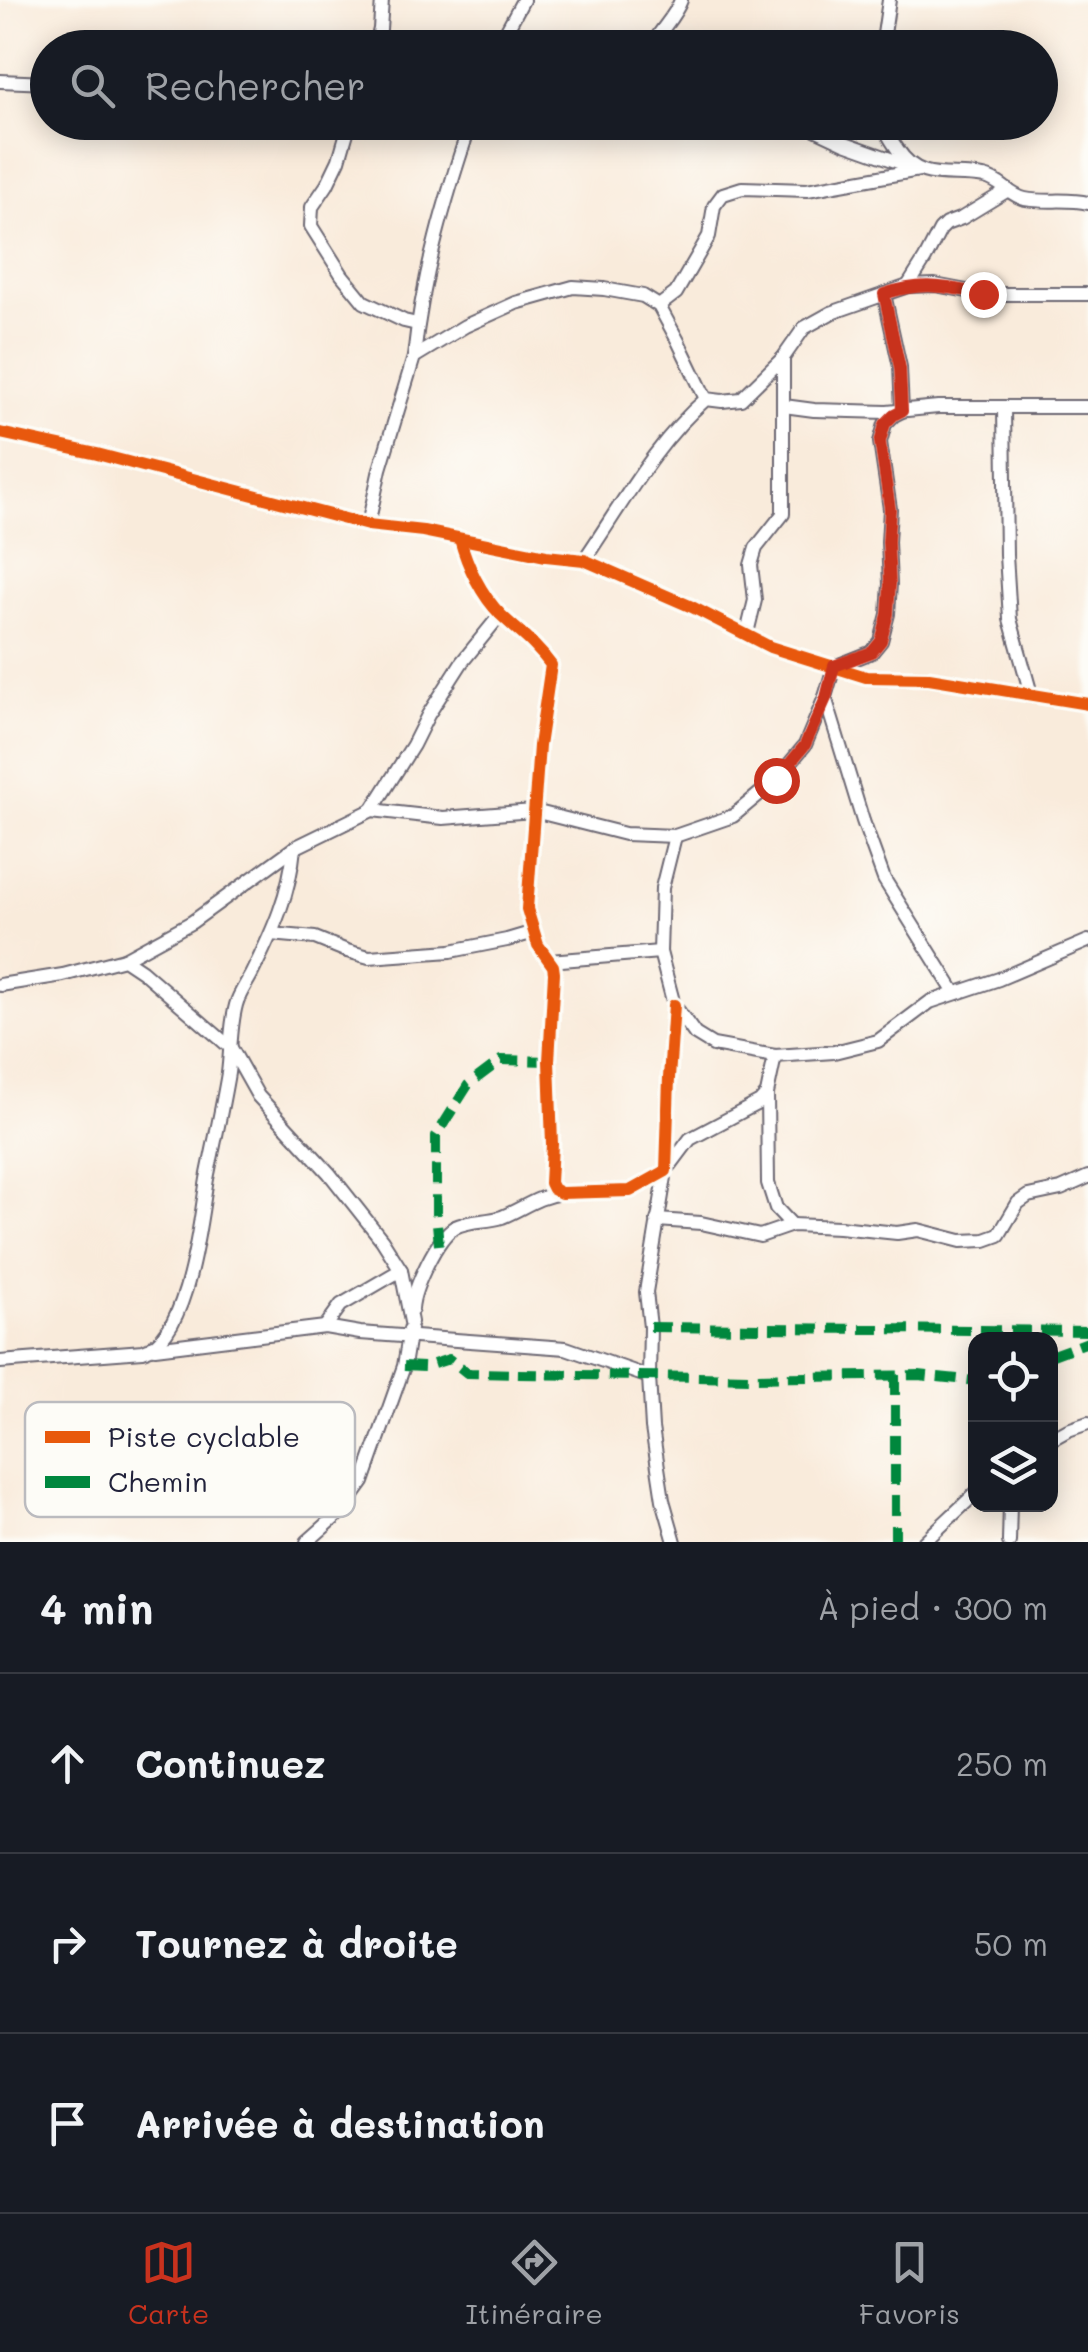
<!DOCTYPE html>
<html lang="fr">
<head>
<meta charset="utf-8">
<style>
  :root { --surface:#171b24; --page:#242831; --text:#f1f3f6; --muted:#9ea1a6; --line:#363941; --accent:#c8321e }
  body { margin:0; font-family:Mali,sans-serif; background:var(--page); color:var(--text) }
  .controls { position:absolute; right:30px; bottom:30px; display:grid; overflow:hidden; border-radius:20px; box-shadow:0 5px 25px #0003 }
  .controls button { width:90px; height:90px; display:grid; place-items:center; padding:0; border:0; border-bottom:2px solid var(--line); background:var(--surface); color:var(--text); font:50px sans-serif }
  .stop { position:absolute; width:30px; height:30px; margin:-22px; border:8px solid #c8321e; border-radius:50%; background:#fff }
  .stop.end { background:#c8321e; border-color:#fff; box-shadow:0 2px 10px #0008 }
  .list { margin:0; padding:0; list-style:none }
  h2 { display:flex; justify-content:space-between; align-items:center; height:130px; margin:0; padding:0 40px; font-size:42px }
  h2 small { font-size:32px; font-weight:400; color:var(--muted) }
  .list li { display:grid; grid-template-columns:65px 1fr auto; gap:30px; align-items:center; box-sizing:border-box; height:180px; padding:0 40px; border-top:2px solid var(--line) }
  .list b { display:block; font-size:38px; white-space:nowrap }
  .list em { font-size:32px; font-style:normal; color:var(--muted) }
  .icon { flex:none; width:55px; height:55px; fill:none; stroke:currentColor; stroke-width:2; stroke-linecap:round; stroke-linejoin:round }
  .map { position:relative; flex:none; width:1088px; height:1542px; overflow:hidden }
  .search { position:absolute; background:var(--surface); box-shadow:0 5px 25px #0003; left:30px; right:30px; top:30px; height:110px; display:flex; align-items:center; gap:25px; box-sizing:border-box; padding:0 35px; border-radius:55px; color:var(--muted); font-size:38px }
  .sheet { height:670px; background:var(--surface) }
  nav { display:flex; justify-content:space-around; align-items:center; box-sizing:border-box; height:140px; border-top:2px solid var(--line); background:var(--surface); font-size:28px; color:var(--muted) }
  nav a { display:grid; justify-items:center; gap:5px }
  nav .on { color:var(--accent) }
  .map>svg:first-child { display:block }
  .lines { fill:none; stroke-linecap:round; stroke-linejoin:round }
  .street-casing { stroke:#6d6873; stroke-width:16 }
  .street { stroke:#fff; stroke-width:12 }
  .quiet { stroke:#00873e; stroke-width:10; stroke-dasharray:20 10; stroke-linecap:butt }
  .cycleway-casing { stroke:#fdfcf7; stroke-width:19 }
  .cycleway { stroke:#e8590c; stroke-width:12 }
  .route { stroke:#c8321e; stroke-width:12 }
  .key { fill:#fdfcf7; stroke:#bbbbbf; stroke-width:2.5 }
  .key-label { font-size:28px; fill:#22223b }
</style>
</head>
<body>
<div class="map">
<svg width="1088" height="1542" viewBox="0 0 1088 1542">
  <rect width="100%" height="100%" fill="#fdfcf7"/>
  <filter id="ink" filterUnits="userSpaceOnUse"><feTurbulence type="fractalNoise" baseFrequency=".01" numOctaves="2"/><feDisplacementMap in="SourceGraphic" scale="20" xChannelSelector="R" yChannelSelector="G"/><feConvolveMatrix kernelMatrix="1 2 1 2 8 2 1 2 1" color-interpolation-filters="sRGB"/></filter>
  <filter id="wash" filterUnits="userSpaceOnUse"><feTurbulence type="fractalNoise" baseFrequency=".0048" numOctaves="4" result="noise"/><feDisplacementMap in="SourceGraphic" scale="40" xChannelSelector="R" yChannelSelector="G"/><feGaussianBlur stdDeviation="2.25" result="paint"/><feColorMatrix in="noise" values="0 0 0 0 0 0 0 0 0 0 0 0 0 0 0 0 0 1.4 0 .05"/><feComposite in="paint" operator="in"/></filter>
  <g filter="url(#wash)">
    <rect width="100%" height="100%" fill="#f9ebdb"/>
  </g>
  <g filter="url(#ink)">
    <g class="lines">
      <defs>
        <g id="street">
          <polyline points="375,48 380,29 382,0"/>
          <polyline points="497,48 523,0"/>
          <path d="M651,48c8,-18 23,-29 30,-48"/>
          <polyline points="882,48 889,0"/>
          <polyline points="0,81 48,83"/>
          <polyline points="350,122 339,160 327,185 312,207 311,226 342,275 364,302 404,321 417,324"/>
          <polyline points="800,122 845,143 907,165"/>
          <path d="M885,122c1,12 7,19 13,28 23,35 53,20 86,27 16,3 26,19 41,22 21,4 42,-1 63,4"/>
          <polyline points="908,286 925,259 940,230 946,224 962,218 1008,190"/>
          <polyline points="884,294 900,367 902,411 894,415 885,424 880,442 890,509 888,542 890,584 888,614 881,641 872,652 834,667 825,697 863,821 884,879 955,993"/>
          <polyline points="659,306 676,293 709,236 714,206 723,194 742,188 807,190 919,170"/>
          <path d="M414,357c8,-80 31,-158 57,-235"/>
          <polyline points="784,406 814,410 887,412 938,407 1088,407"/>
          <polyline points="1004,408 1006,555 1010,619 1031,694"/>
          <polyline points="0,433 97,454 368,525 423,531 546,556 584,560 692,607 770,647 866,677 929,678 1088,704"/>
          <polyline points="368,525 380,469 414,357 465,326 516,303 573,287 604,289 643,296 659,306 678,341 706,399"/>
          <path d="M460,539c7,26 21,56 41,76 19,18 34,28 50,50l-12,81 -12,163 11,36 15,21 1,7 -5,88 3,83 -2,39 3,6 8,4 69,-2 36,-20 3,-93 5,-73"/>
          <path d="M584,560c37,-54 71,-117 122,-161l16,2 19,-2 42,-41 21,-30 27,-15 77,-27 27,-1 48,9h105"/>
          <polyline points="747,633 755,600 751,565 756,548 783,514 783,358"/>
          <polyline points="372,810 413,745 428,715 462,662 501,614"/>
          <polyline points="675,836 662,888 660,952 674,1005 695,1034 713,1045 775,1056 834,1052 878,1041 930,1002 999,979 1088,941"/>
          <polyline points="271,934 315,938 347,951 369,957 451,951 507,940 534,932"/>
          <polyline points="124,959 192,922 294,848 372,810 443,818 534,811 625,834 675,836 733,816 776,780 805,745 825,697"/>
          <polyline points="549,961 660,952"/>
          <polyline points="0,985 63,975 124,959 142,971 231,1048 258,1096 329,1173 382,1240 401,1270 411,1322"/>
          <polyline points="767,1094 768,1183 776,1208 792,1225"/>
          <polyline points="657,1220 701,1223 760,1236 792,1225 839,1227 897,1233 918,1230 961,1241 985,1240 999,1235 1018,1203 1028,1196 1061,1189 1088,1177"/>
          <path d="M412,1309c1,-20 25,-72 43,-82 14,-7 32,-5 47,-10 22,-9 34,-20 59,-24"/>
          <polyline points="325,1327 341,1305 401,1270"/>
          <polyline points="155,1348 325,1327 360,1333 566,1348 649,1377"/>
          <path d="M0,1362l143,-11c46,-13 57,-131 64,-172 7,-35 15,-70 21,-106 3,-22 2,-46 8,-68 3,-12 12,-23 17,-34 20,-40 37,-78 41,-123"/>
          <polyline points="1050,1440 1068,1430 1088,1423"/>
          <polyline points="307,1542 342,1511 363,1482 404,1366 410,1329"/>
          <polyline points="675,1542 663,1500 652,1428 649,1377 650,1327 646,1292 666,1171 690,1139 760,1102 767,1094 775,1056"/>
          <polyline points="924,1542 976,1493"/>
          <polyline points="1009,1542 1010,1504"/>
        </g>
      </defs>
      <use href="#street" class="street-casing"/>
      <use href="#street" class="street"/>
      <g class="quiet">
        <polyline points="439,1245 436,1213 436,1136 468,1085 501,1060 549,1061"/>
        <polyline points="650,1327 1088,1331"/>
        <polyline points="1050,1356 1088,1342"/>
        <polyline points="404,1366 424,1367 449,1359 467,1373 753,1378 919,1375 976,1381"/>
        <polyline points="895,1375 895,1542"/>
      </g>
      <defs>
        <g id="cycleway">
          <polyline points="0,433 97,454 368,525 423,531 546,556 584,560 692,607 770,647 866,677 929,678 1088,704"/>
          <path d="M460,539c7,26 21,56 41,76 19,18 34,28 50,50l-12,81 -12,163 11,36 15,21 1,7 -5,88 3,83 -2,39 3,6 8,4 69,-2 36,-20 3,-93 5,-73"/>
        </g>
      </defs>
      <use href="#cycleway" class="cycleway-casing"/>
      <use href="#cycleway" class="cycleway"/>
    </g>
  </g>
  <g class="lines" filter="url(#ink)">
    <path class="route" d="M776,780l29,-35 21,-47 8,-32 38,-14 9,-11 7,-27 2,-30 -2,-42 2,-33 -10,-67 5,-18 9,-9 8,-4 -2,-43 -16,-74c40,-13 60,-7 99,0"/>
  </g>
  <rect x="25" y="1402" width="330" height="115" rx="15" class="key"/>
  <rect x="45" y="1431" width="45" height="12" fill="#e8590c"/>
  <rect x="45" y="1476" width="45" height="12" fill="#00873e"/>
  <g class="key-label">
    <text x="108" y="1447">Piste cyclable</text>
    <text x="108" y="1492">Chemin</text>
  </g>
</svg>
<div class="controls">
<button><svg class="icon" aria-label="locate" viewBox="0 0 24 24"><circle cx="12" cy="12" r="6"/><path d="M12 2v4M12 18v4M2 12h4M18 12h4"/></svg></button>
<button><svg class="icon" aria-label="layers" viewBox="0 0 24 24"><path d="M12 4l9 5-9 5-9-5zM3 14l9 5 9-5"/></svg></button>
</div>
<div class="stop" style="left:776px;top:780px"></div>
<div class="stop end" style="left:983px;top:294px"></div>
<div class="search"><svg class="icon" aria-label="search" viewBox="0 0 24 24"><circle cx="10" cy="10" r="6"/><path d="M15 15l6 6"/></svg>Rechercher</div>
</div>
<section class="sheet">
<h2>4 min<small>À pied · 300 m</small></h2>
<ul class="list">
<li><svg class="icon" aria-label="ahead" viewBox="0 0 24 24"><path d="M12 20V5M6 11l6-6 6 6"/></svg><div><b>Continuez</b></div><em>250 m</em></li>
<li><svg class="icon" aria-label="right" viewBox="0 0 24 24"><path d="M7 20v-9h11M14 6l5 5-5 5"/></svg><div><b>Tournez à droite</b></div><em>50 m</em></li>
<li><svg class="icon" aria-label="arrive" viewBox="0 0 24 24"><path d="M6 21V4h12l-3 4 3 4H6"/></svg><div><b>Arrivée à destination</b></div></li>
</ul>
</section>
<nav>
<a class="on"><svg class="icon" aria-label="map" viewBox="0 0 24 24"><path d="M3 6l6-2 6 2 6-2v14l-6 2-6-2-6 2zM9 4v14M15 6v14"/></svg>Carte</a>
<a><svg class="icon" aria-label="directions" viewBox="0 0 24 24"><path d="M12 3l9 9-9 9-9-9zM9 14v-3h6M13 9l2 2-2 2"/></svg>Itinéraire</a>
<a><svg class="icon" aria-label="saved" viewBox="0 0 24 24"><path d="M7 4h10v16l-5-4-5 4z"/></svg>Favoris</a>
</nav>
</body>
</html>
